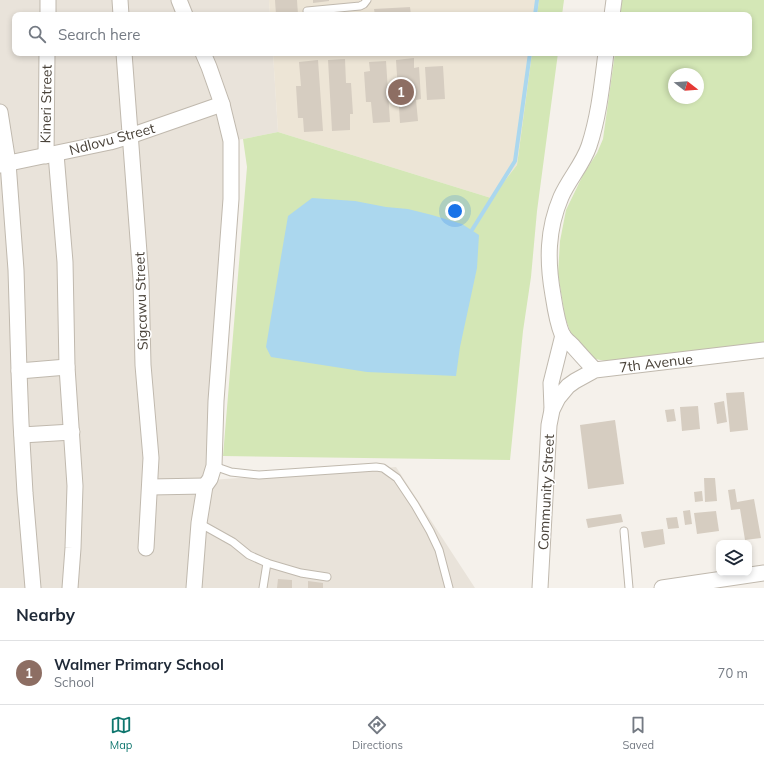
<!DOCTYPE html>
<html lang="en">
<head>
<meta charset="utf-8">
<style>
  :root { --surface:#fff; --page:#f2f2f3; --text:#1f2937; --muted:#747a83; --line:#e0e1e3; --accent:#0f766e }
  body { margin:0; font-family:Mulish,sans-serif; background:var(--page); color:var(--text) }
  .controls { position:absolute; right:12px; bottom:12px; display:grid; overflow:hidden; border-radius:8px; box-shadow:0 2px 6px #0003 }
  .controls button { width:36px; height:36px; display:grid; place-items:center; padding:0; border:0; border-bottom:1px solid var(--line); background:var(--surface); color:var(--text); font:20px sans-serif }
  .compass { position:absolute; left:668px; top:68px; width:36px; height:36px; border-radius:50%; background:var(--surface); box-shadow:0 2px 6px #0003; rotate:107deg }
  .you { position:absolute; left:455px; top:211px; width:14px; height:14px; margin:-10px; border:3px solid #fff; border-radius:50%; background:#1a73e8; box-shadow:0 0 0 6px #1a73e833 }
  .badge { display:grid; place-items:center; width:26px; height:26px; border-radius:50%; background:var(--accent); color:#fff; font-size:13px; font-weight:700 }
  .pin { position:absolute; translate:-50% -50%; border:2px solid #fff; box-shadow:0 1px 4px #0006 }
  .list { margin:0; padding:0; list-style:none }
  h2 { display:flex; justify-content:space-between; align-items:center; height:52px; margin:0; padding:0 16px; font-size:17px }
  h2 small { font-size:13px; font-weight:400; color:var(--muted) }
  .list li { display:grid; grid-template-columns:26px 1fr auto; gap:12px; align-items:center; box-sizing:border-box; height:64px; padding:0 16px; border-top:1px solid var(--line) }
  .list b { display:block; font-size:15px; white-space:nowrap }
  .list p { margin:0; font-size:13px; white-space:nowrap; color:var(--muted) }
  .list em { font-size:13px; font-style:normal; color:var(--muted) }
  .icon { flex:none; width:22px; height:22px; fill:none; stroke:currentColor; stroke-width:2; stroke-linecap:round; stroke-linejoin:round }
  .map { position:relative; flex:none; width:764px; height:588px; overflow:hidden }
  .search { position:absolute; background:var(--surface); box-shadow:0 2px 6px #0003; left:12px; right:12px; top:12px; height:44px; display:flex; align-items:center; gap:10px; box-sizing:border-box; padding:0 14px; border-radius:8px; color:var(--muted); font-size:15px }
  .sheet { height:116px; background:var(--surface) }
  nav { display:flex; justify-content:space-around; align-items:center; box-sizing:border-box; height:56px; border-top:1px solid var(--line); background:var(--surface); font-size:11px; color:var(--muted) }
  nav a { display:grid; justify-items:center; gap:2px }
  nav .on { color:var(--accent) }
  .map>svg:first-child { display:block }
  .residential { fill:#e9e3da }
  .education { fill:#ede5d6 }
  .green { fill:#d4e7b6; fill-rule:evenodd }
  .water { fill:#abd7ee }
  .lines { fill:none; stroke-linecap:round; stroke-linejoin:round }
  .stream { stroke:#abd7ee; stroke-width:4 }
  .building { fill:#d6cdc1 }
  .service-casing { stroke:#c0b9ae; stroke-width:9 }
  .minor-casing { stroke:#c0b9ae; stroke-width:17 }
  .service { stroke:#fff; stroke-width:7 }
  .minor { stroke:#fff; stroke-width:15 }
  .labels { text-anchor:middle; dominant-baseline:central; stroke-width:3; stroke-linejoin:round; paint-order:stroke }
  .street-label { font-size:14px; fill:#494239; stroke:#fff }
</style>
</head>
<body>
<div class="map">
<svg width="764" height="588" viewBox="0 0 764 588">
  <rect width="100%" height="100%" fill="#f5f1eb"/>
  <polygon class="residential" points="0,0 269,0 270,15 15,15 15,53 273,53 278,132 243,139 231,141 211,480 396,467 475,588 0,588"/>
  <g class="education">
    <polygon points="269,0 539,0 537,15 270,15"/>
    <polygon points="273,53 532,53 517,165 491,198 278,132"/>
  </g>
  <g class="green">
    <polygon points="539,0 564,0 562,15 537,15"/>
    <path d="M622,0h142v346l-153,16 -21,-4 -15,-13 -10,-28 -7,-43 2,-33 6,-31 17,-35 14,-22 6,-14 12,-86h134v-38h-129zM674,74h24v24h-24z"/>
    <polygon points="532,53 558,53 537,211 531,277 523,331 510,460 223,456 247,167 243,139 278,132 491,198 517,165"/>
  </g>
  <polygon class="water" points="312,198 355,201 386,207 408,209 432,215 462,224 479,235 477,268 460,347 456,376 367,372 271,357 266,347 282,251 288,216"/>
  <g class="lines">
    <g class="stream">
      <polyline points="535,15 537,0"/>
      <polyline points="472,230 515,161 530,53"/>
    </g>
  </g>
  <g class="building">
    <polygon points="275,0 297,0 298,15 276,15"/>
    <polygon points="313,0 329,0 329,1 313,3"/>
    <polygon points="410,7 411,15 375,15 374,9"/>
    <polygon points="414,58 414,68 419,67 421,99 416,100 418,121 400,123 396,60"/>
    <polygon points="345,59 346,83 351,83 353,114 350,114 350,130 332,131 328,60"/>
    <polygon points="318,60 323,131 304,132 303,118 298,118 296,86 301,86 299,62"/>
    <polygon points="386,61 390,122 373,123 371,102 366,102 364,72 370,71 369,62"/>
    <polygon points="443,66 445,99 427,100 425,67"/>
    <polygon points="744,392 748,430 730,432 726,393"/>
    <polygon points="724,401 727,422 717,424 714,403"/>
    <polygon points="698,406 700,429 682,431 680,407"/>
    <polygon points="674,409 676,421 667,422 665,410"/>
    <polygon points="615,420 624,484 588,489 580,425"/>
    <polygon points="704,478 715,478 717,501 705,502"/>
    <polygon points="735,489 737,502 754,499 761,538 745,540 740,509 731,510 728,490"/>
    <polygon points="702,491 703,501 695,502 694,492"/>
    <polygon points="690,510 692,524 685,525 683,511"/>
    <polygon points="716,511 719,531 697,534 694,513"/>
    <polygon points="621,514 623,522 588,528 586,519"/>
    <polygon points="677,517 679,528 668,529 666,518"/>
    <polygon points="663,529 665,544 644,548 641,532"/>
    <polygon points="278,579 292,580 292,588 277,588"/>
    <polygon points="308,581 323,583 323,588 308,588"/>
  </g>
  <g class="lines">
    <defs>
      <g id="service">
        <polyline points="307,11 360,6 364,4 367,0"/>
        <polyline points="214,466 231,472 259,475 376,467 383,468 397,478 415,505 430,531 439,550 449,588"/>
        <polyline points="199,523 233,542 249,555 267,563 301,573 327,577"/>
        <polyline points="624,531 629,588"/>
        <polyline points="263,588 267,563"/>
      </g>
      <g id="minor">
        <polyline points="120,0 121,15"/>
        <polyline points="179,0 185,15"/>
        <polyline points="48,15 48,0"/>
        <polyline points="612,15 614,0"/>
        <polyline points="124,53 141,279 143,365 151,458 146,548"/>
        <polyline points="0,112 8,163 16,270 19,371 21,423 25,493 33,588"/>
        <polyline points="56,154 65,262 67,367 75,486 73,548 70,588"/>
        <polyline points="46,156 47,53"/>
        <polyline points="0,165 110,142 130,136 222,104"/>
        <path d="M595,370c-8,-8 -15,-16 -23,-25 -3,-3 -8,-7 -10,-11 -5,-12 -7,-26 -9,-39 -6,-34 -6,-65 8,-98 8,-18 22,-33 28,-51 10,-30 13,-62 17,-93"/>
        <polyline points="19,371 67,367"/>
        <polyline points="552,409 551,383 563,335"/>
        <polyline points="22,435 72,432"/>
        <polyline points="150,487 205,486"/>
        <polyline points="194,588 199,523 205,486 210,479 214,466 216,401 231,199 231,141 222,104 209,67 203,53"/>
        <polyline points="540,588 549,425 552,410 558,398 568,386 575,381 595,370 764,350"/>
        <polyline points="662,588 764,573"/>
      </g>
    </defs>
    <use href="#service" class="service-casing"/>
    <use href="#minor" class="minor-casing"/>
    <use href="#service" class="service"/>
    <use href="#minor" class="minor"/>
  </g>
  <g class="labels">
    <g class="street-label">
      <text transform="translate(46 104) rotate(-89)">Kineri Street</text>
      <text transform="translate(112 139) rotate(-15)">Ndlovu Street</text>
      <text transform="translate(141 301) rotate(-92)">Sigcawu Street</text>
      <text transform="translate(656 363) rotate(-7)">7th Avenue</text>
      <text transform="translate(546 492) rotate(-87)">Community Street</text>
    </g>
  </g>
</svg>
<div class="controls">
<button><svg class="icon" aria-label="layers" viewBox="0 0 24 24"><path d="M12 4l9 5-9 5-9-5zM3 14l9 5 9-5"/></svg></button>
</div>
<svg class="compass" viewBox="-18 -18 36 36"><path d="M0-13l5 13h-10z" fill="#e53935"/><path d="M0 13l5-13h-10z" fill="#747a83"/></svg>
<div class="you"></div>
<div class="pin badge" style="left:401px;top:92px;background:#8d6e63">1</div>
<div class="search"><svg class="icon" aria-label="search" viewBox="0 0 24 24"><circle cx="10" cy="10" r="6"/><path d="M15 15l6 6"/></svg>Search here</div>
</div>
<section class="sheet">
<h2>Nearby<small></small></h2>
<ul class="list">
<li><span class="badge" style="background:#8d6e63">1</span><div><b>Walmer Primary School</b><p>School</p></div><em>70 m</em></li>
</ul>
</section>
<nav>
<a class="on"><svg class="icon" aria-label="map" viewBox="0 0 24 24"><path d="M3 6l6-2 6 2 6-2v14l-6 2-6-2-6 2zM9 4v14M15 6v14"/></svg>Map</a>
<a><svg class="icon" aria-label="directions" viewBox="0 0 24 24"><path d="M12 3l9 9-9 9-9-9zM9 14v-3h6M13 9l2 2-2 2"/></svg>Directions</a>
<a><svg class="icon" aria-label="saved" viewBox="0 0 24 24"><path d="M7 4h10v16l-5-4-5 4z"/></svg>Saved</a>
</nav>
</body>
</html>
